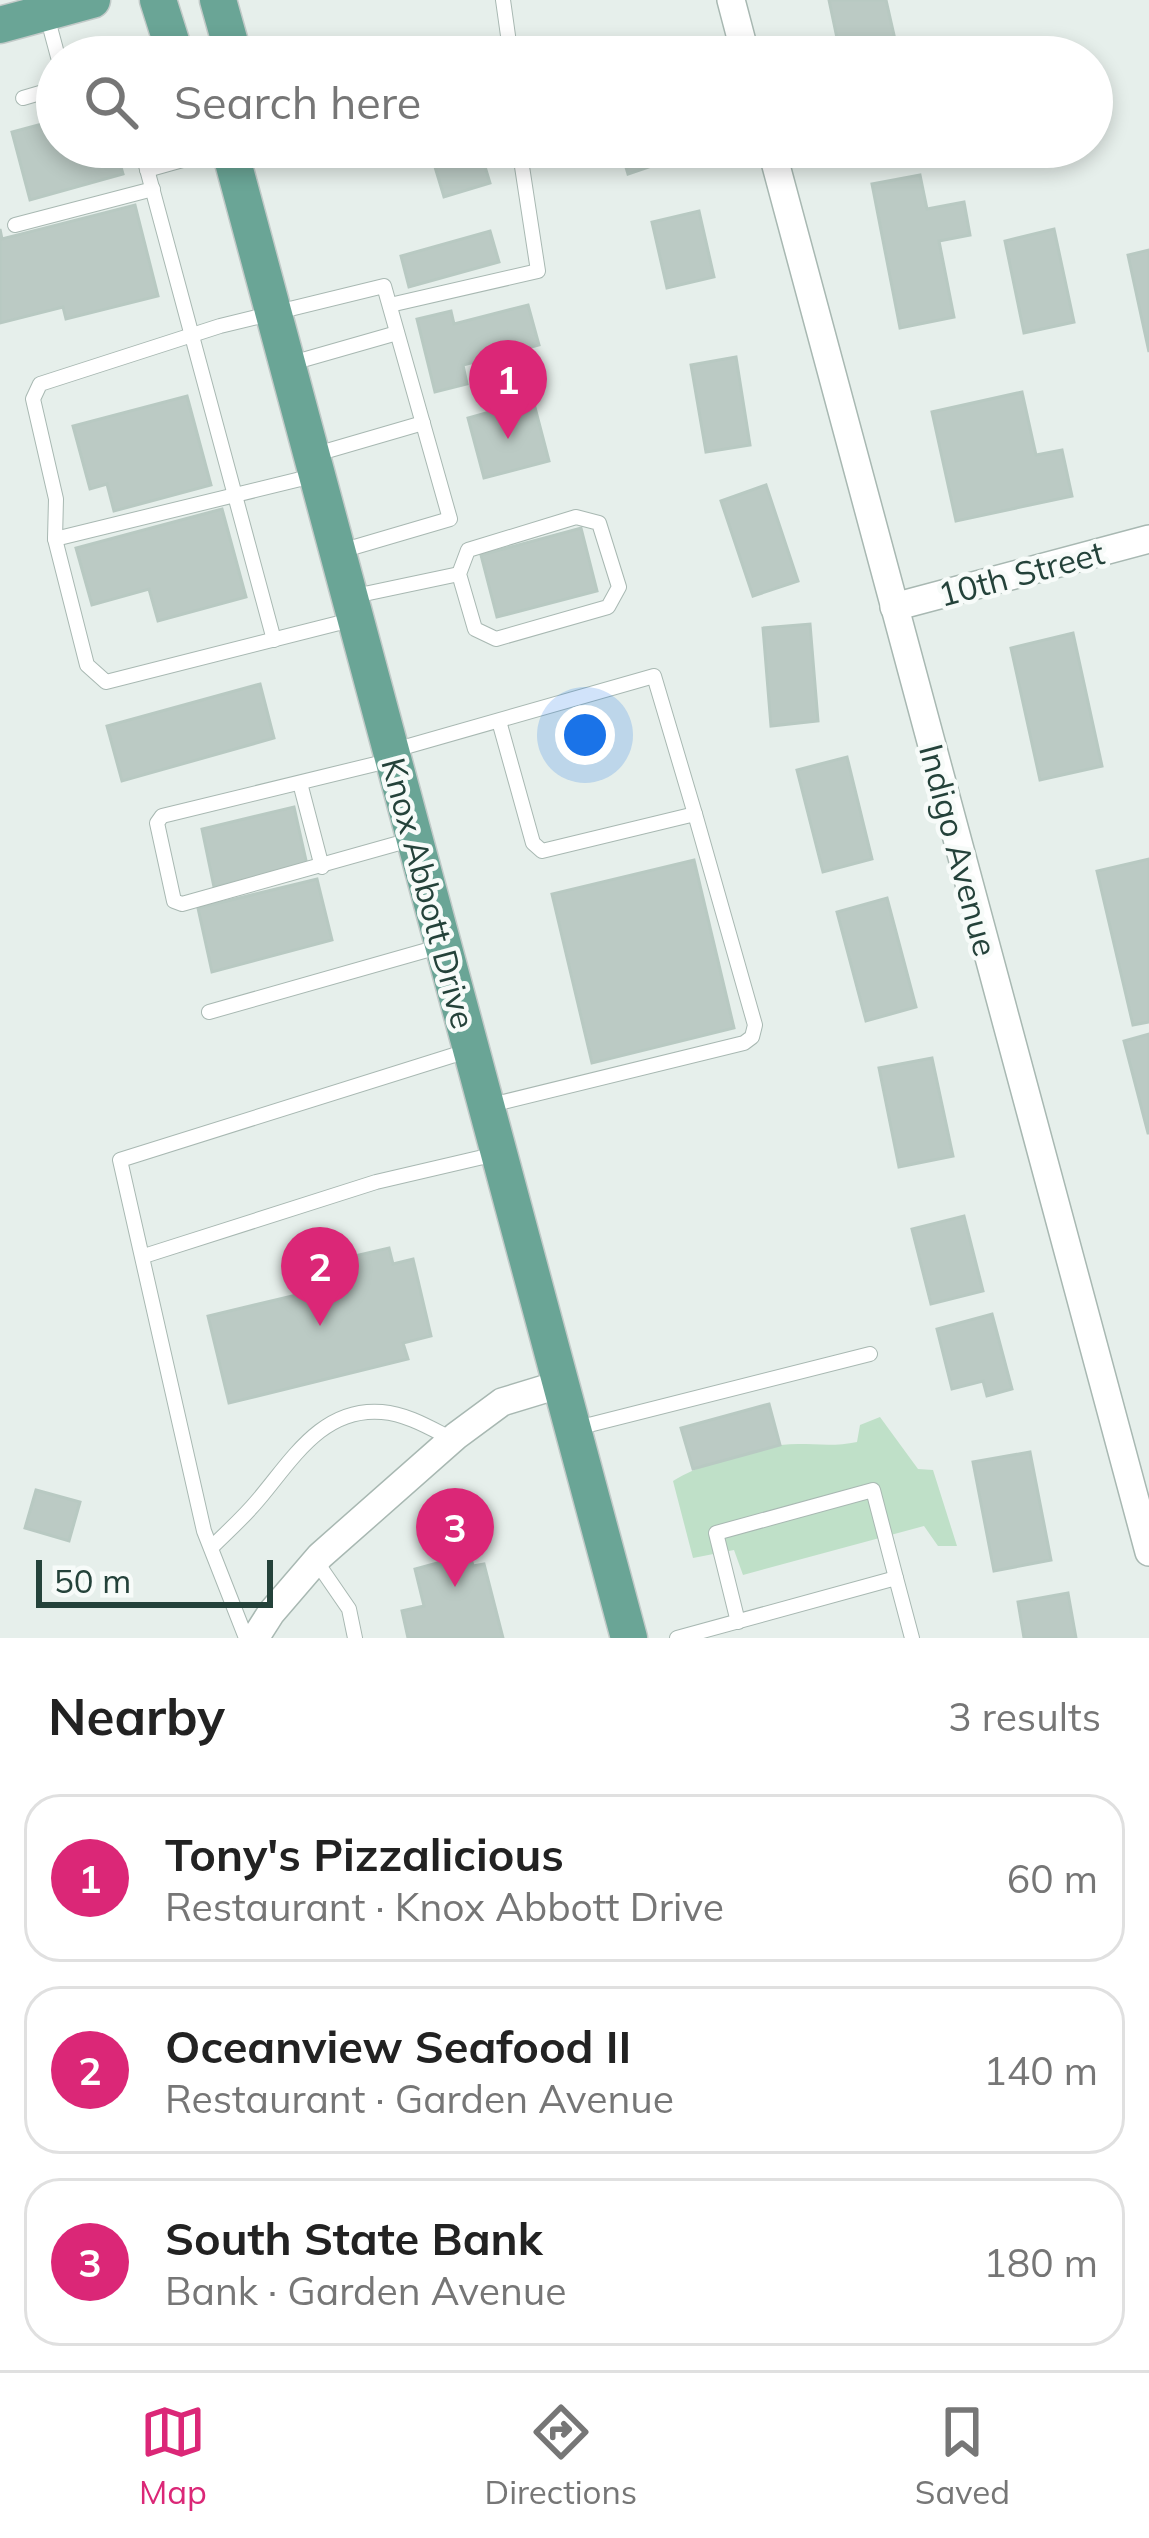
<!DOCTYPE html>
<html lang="en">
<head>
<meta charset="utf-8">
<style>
  :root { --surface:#fff; --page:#f2f2f2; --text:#222; --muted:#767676; --line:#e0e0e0; --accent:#db2777 }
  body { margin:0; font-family:Mulish,sans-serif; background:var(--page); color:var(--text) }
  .scale { position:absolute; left:36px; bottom:30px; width:237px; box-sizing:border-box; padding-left:12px; border:6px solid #24423a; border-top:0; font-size:33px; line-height:42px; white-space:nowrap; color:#24423a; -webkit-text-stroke:9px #f7fbf9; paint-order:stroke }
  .you { position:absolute; left:585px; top:735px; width:42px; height:42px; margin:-30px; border:9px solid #fff; border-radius:50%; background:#1a73e8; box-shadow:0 0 0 18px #1a73e833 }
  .badge { display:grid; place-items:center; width:78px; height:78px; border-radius:50%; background:var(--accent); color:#fff; font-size:39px; font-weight:700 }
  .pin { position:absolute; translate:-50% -99px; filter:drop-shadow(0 3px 6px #0008) }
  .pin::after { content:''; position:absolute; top:63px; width:42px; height:36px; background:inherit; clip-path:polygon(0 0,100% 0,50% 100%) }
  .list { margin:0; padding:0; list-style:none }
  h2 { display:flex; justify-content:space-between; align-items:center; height:156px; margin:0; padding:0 48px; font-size:51px }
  h2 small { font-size:39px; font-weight:400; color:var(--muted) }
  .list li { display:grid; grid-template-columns:78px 1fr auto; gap:36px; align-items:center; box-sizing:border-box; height:168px; margin:0 24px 24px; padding:0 24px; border:3px solid var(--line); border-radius:36px }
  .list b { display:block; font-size:45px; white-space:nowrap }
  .list p { margin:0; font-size:39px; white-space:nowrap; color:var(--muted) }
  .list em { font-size:39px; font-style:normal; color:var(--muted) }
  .icon { flex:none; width:66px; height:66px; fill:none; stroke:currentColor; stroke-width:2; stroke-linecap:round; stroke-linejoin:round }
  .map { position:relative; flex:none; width:1149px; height:1638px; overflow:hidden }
  .search { position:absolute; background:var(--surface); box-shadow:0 6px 18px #0003; left:36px; right:36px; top:36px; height:132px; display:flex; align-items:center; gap:30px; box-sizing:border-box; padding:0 42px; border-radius:66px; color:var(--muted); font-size:45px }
  .sheet { height:732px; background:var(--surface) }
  nav { display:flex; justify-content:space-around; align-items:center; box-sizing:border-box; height:168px; border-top:3px solid var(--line); background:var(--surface); font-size:33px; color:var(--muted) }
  nav a { display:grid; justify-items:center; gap:6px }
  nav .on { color:var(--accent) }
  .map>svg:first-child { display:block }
  .green { fill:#bfe0c8 }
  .building { fill:#bbcac4; stroke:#b8c9c2; stroke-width:3 }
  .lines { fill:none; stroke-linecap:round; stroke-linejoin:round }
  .service-casing { stroke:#a8b8b2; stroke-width:16 }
  .minor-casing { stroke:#a8b8b2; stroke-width:30 }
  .primary-casing { stroke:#c2cac8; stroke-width:39 }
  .service { stroke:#fff; stroke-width:14 }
  .minor { stroke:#fff; stroke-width:27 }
  .primary { stroke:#6aa596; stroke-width:36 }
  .labels { text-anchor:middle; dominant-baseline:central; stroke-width:9; stroke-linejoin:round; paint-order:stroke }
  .street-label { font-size:33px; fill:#24423a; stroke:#f7fbf9 }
</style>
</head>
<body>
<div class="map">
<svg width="1149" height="1638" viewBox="0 0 1149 1638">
  <rect width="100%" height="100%" fill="#e6efeb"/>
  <path class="green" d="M880,1417l38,52 15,1 24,76h-19l-14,-20 -181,49 -9,-25 -41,8 -20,-77c29,-17 73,-33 108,-36 26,-3 49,3 76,-3l3,-17z"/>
  <g class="building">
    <polygon points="829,0 886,0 896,44 841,57"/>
    <polygon points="57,120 57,147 115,147 123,174 30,200 12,132"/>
    <polygon points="429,147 479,147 490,183 444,197"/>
    <polygon points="608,147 661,147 666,161 628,174 620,147 610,151"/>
    <polygon points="860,147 918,147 865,163"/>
    <polygon points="920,175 927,209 964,202 970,235 939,241 954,317 900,328 872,184"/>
    <polygon points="135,205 158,296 66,319 63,307 0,323 0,229 2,239"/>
    <polygon points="699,211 714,277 667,288 652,222"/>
    <polygon points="1054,229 1074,322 1024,333 1005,241"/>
    <polygon points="490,231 499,262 409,287 401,256"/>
    <polygon points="1149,250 1149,352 1128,255"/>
    <polygon points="528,305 539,345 463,365 467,384 435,392 417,319 451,311 454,324"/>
    <polygon points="736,357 750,445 706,452 691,365"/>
    <polygon points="1022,392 1036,455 1062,450 1072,496 956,521 932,412"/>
    <polygon points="187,396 211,485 114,511 107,484 90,489 73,426"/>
    <polygon points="533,400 549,461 484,478 468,418"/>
    <polygon points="766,485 798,581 753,596 721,501"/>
    <polygon points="222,509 246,597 158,621 149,589 92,605 76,548"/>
    <polygon points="581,528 597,591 497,617 481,555"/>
    <polygon points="810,624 818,721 771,726 763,628"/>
    <polygon points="1073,633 1102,766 1040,780 1011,648"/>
    <polygon points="260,684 274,738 122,781 107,726"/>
    <polygon points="847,757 872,859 823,872 797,770"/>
    <polygon points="294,807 307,865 214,887 202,829"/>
    <polygon points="1149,859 1149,1022 1133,1025 1097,871"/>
    <polygon points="694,860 734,1028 592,1063 552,894"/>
    <polygon points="317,879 332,940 212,972 198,908"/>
    <polygon points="887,898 916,1007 866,1021 837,912"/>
    <polygon points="1149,1034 1149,1133 1148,1133 1124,1041"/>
    <polygon points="932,1058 953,1156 899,1167 879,1068"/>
    <polygon points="964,1216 983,1291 931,1304 912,1229"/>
    <polygon points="389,1248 393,1264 413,1259 431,1336 403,1343 408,1359 229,1403 208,1316 343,1284 337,1260"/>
    <polygon points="992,1314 1012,1389 987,1396 983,1381 952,1389 937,1329"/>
    <polygon points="769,1404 780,1445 693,1469 681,1428"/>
    <polygon points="1030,1452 1051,1560 994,1571 973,1462"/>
    <polygon points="36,1490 80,1502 69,1541 25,1528"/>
    <polygon points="470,1554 473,1566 484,1564 503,1638 408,1638 402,1611 424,1606 415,1569"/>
    <polygon points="1068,1593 1076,1638 1024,1638 1018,1602"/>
  </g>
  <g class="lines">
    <defs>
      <g id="service">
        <polyline points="503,0 511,57"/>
        <polyline points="47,16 58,57"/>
        <polyline points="23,98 57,88"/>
        <polyline points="141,147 274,640"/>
        <polyline points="147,170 229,147"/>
        <polyline points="15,225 153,189"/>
        <polyline points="390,305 538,271 519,147"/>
        <polyline points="292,363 397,333"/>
        <polyline points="313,455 423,423"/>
        <polygon points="576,517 599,523 619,587 608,607 496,639 475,629 459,574 468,550"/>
        <polyline points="55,539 317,475"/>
        <polyline points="341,551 450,519 384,286 220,326 40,384 33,399 56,499 55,539 87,665 106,682 351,620"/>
        <polyline points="350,597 459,574"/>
        <polyline points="391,751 654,676 695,814"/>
        <polyline points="392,760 162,816 157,823 174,901 182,904 410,840"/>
        <polyline points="300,783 322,867"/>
        <polyline points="209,1012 438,947"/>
        <polyline points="491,1105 744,1043 752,1037 755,1025 695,814 542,851 533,843 499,721"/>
        <polyline points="144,1256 376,1182 496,1154"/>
        <polyline points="573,1429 870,1354"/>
        <path d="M212,1547c15,-15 32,-30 46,-47 34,-40 64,-93 124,-88 25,2 48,16 70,27"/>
        <polyline points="316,1561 349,1609 355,1638"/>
        <polyline points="738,1622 716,1533 873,1490 896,1578"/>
        <polyline points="246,1638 204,1531 120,1160 467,1051"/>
        <polyline points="677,1638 896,1578 912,1638"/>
      </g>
      <g id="minor">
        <polyline points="731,0 746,57"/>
        <polyline points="771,147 1149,1552"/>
        <polyline points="894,607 1149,539"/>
        <polyline points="255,1638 271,1613 320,1556 456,1436 502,1402 561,1384"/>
      </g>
      <g id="primary">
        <polyline points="158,0 176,57"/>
        <polyline points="218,0 234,57"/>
        <polyline points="0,25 92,0"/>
        <polyline points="229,147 629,1638"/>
      </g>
    </defs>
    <use href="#service" class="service-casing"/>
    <use href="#minor" class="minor-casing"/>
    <use href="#primary" class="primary-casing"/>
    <use href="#service" class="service"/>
    <use href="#minor" class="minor"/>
    <use href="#primary" class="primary"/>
  </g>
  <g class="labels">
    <g class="street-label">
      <text transform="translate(1021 573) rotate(-15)">10th Street</text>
      <text transform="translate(959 850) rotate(75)">Indigo Avenue</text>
      <text transform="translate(429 893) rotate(75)">Knox Abbott Drive</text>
    </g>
  </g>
</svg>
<div class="scale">50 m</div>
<div class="you"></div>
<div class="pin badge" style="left:508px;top:439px">1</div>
<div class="pin badge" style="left:320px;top:1326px">2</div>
<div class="pin badge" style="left:455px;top:1587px">3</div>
<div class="search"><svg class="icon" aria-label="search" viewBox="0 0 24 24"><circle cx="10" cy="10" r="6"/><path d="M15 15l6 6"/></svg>Search here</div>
</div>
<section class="sheet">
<h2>Nearby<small>3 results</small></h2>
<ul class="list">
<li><span class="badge">1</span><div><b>Tony's Pizzalicious</b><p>Restaurant · Knox Abbott Drive</p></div><em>60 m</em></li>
<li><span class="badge">2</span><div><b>Oceanview Seafood II</b><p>Restaurant · Garden Avenue</p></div><em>140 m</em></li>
<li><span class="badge">3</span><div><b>South State Bank</b><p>Bank · Garden Avenue</p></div><em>180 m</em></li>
</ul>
</section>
<nav>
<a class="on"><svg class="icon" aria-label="map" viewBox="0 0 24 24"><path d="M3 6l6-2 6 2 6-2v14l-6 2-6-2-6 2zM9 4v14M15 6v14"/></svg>Map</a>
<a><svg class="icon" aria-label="directions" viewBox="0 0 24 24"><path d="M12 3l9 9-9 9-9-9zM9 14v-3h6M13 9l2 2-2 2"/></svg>Directions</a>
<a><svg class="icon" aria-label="saved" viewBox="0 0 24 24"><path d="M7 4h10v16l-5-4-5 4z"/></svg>Saved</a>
</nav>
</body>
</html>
